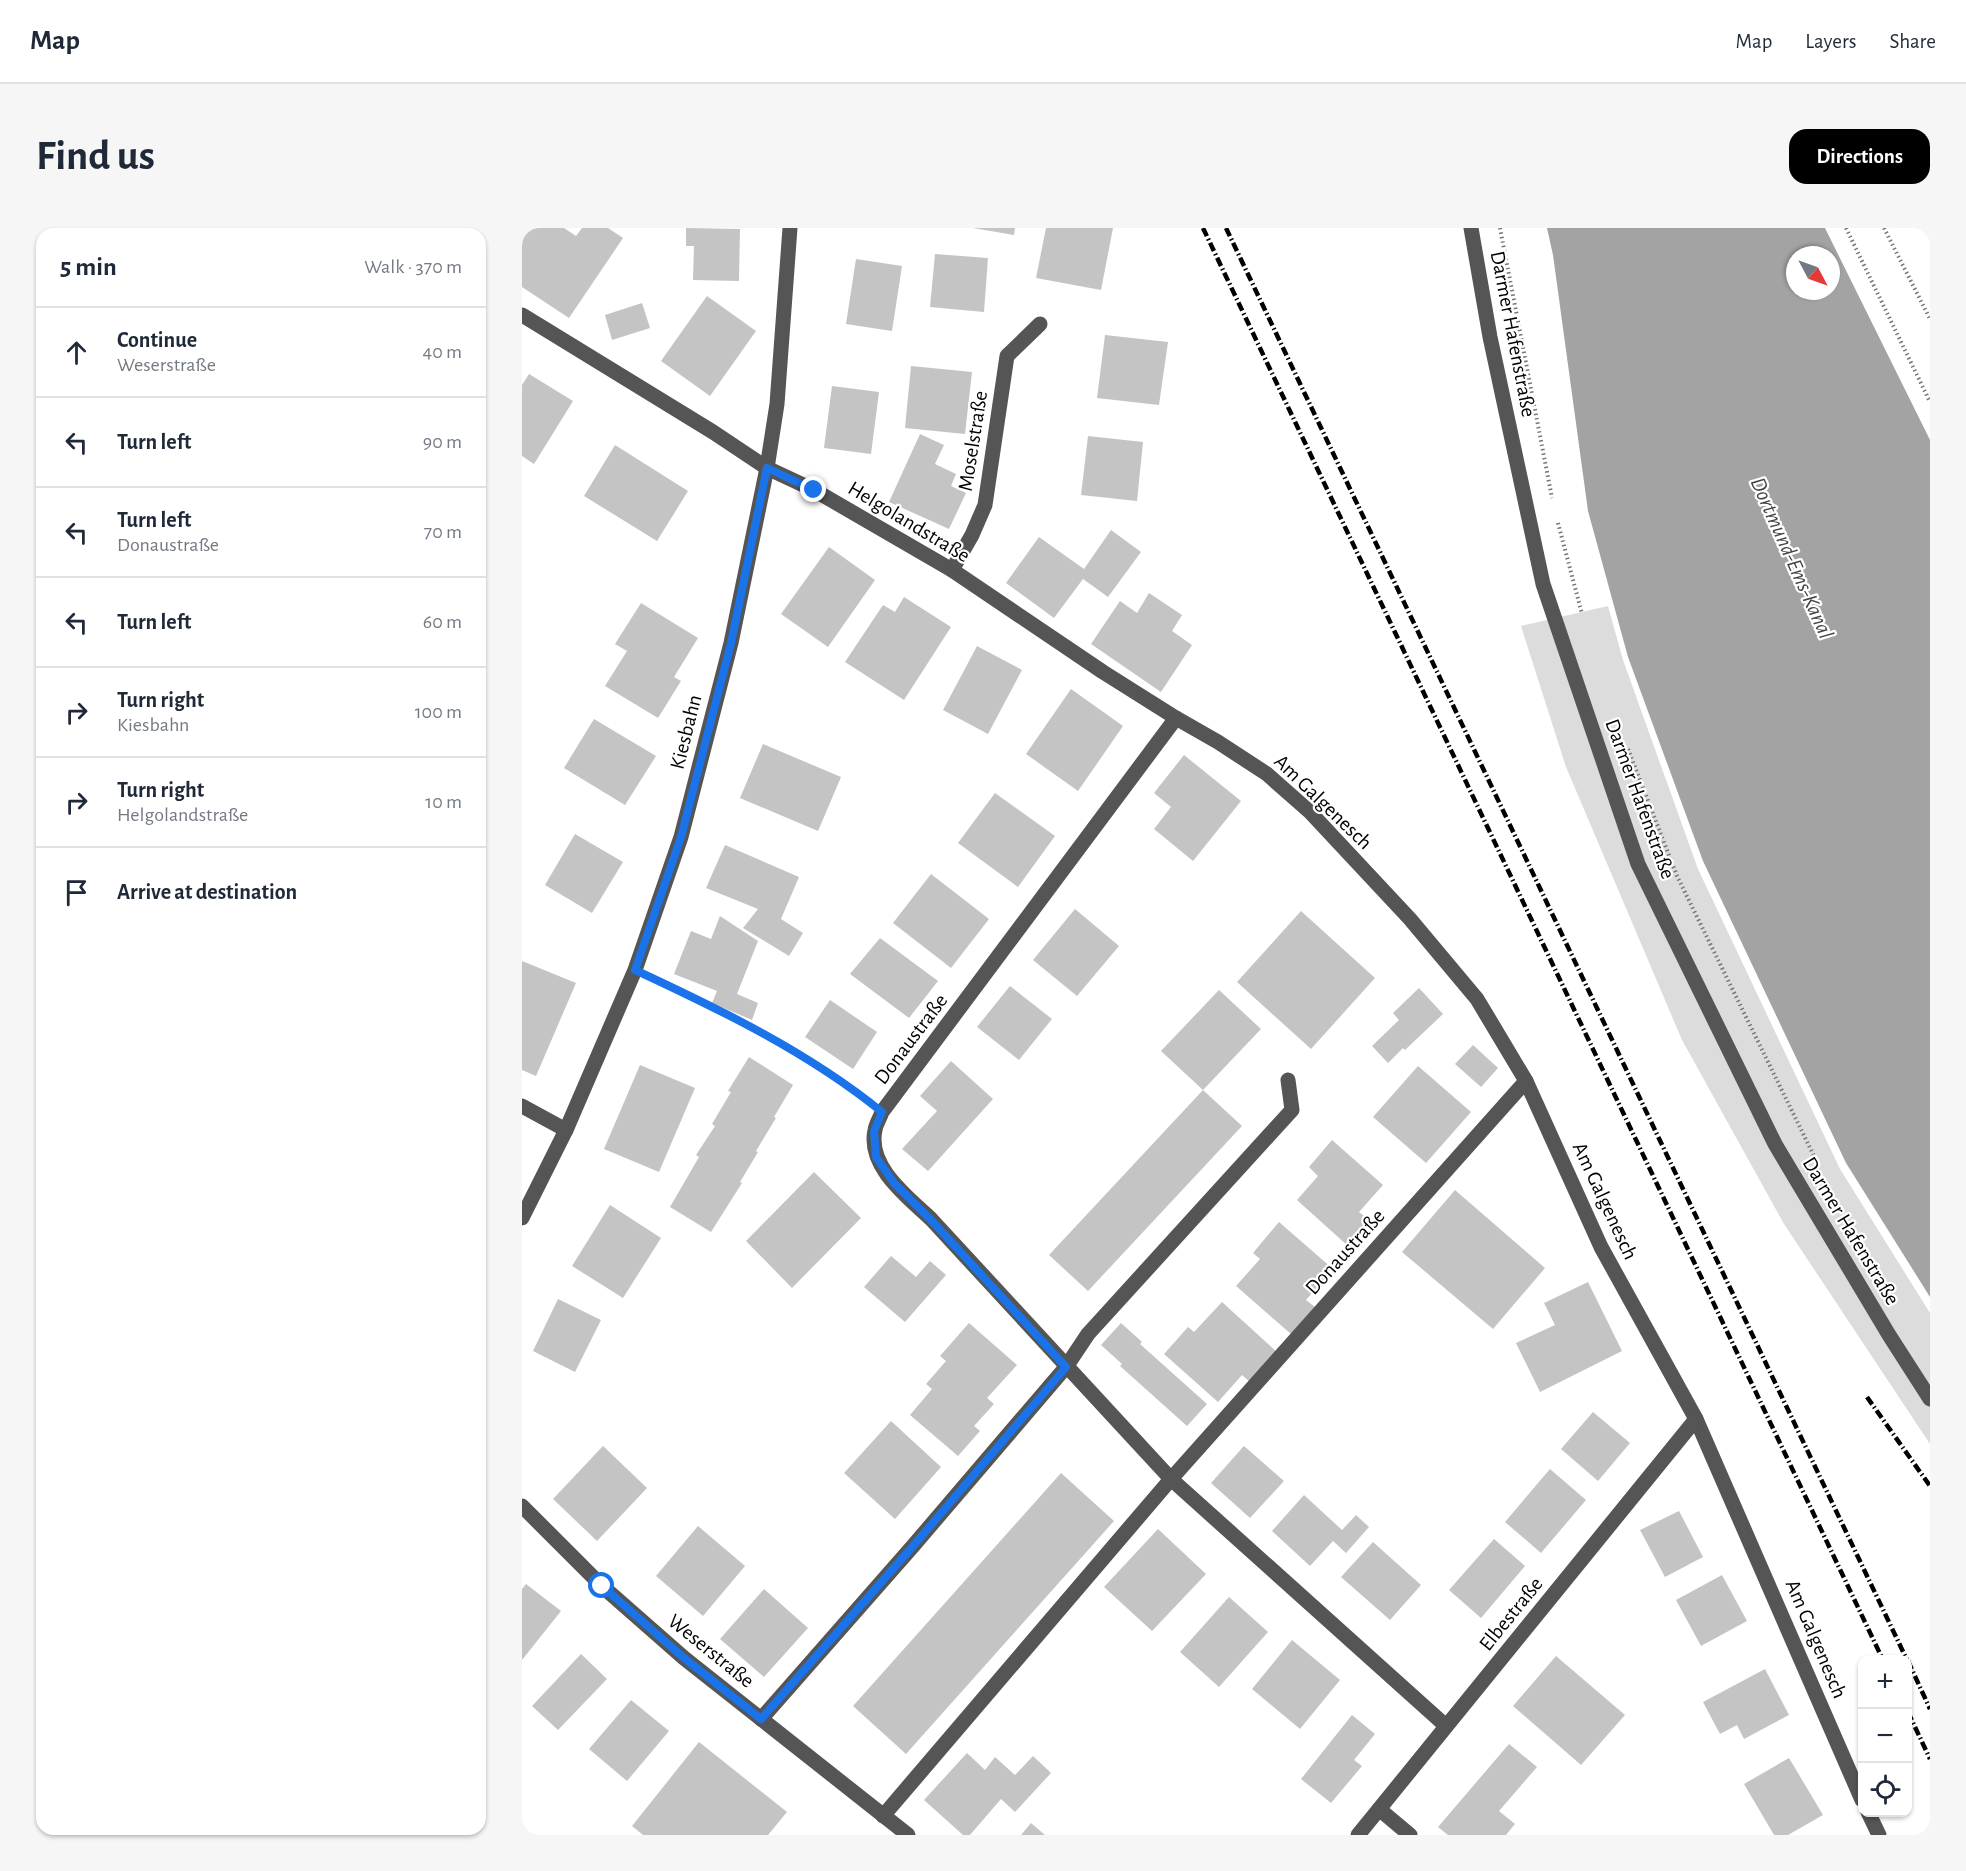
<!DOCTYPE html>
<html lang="en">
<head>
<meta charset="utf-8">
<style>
  :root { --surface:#fff; --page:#f6f6f7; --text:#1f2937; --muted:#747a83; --line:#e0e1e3; --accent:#000 }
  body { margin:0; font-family:"Alegreya Sans",sans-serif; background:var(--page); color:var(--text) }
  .controls { position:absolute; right:18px; bottom:18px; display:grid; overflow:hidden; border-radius:12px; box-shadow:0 2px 4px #0004 }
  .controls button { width:54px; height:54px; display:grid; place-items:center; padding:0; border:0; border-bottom:2px solid var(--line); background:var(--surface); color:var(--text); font:30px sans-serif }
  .compass { position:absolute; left:1264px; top:18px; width:54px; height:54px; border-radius:50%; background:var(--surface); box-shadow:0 2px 4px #0004; rotate:131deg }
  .stop { position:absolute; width:18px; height:18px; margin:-14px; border:4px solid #1a73e8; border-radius:50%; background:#fff }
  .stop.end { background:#1a73e8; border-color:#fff; box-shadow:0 2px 6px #0008 }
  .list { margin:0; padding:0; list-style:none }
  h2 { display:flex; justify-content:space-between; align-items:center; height:78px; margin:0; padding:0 24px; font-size:26px }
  h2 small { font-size:20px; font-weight:400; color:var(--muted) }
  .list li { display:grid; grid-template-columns:39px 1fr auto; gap:18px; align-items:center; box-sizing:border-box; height:90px; padding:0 24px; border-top:2px solid var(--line) }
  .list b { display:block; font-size:22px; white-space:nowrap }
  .list p { margin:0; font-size:20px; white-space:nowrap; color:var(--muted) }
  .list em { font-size:20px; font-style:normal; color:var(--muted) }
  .icon { flex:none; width:33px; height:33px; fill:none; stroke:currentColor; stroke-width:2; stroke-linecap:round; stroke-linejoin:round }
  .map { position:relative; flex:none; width:1408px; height:1607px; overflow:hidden; border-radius:18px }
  header { display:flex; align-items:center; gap:36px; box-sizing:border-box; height:84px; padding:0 30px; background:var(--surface); border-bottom:2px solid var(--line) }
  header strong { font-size:28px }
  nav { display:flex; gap:33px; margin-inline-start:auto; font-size:21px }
  .intro { display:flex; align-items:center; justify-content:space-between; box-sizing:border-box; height:144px; padding:0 36px }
  h1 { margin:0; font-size:42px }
  .button { padding:15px 27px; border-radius:18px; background:var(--accent); color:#fff; font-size:21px; font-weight:700 }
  main { display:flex; gap:36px; padding:0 36px }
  aside { flex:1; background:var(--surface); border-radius:18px; box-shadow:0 2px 4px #0004 }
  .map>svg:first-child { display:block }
  .green { fill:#dcdcdc }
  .water { fill:#a3a3a3; fill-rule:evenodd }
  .building { fill:#c4c4c4 }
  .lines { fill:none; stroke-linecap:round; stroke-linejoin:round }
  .path { stroke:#777; stroke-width:4; stroke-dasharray:1.5 3; stroke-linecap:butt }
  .minor { stroke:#555; stroke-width:15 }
  .rail { stroke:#000; stroke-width:4.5; stroke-dasharray:9 3 1.5 3; stroke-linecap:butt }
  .route { stroke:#1a73e8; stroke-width:8 }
  .labels { text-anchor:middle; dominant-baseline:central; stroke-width:4.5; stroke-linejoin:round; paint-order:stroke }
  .street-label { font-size:21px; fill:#000; stroke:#fff }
  .water-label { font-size:22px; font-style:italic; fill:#444; stroke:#fff }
</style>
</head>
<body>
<header>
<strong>Map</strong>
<nav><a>Map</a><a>Layers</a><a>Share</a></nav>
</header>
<div class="intro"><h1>Find us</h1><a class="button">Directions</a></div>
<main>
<aside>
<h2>5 min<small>Walk · 370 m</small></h2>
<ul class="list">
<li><svg class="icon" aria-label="ahead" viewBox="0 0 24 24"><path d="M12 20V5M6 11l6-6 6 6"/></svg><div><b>Continue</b><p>Weserstraße</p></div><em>40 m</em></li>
<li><svg class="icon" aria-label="left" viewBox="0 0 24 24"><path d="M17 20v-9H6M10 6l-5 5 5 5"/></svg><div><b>Turn left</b></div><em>90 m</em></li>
<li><svg class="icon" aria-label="left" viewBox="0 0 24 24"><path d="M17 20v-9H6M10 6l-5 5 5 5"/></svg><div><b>Turn left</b><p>Donaustraße</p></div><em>70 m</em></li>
<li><svg class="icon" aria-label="left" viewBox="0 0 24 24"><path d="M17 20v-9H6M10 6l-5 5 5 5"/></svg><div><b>Turn left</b></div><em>60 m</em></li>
<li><svg class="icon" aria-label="right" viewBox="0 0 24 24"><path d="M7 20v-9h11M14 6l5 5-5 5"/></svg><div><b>Turn right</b><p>Kiesbahn</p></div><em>100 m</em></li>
<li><svg class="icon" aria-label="right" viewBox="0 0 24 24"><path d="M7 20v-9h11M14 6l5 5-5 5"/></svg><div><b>Turn right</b><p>Helgolandstraße</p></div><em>10 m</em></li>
<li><svg class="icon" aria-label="arrive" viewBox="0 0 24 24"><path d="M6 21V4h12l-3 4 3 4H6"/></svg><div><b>Arrive at destination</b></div></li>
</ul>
</aside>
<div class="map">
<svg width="1408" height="1607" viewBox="0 0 1408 1607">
  <rect width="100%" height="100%" fill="#fff"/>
  <polygon class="green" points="1086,378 1101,432 1176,641 1318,941 1408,1085 1408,1216 1262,996 1160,812 1044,539 999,398"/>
  <path class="water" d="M1025,0h278l105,212v857l-84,-134 -143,-302 -75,-204 -40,-146 -35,-256zM1273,27h36v36h-36z"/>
  <g class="building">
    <polygon points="0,0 42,0 54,8 60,0 86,0 101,10 47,90 0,59"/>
    <polygon points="164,0 218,1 217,53 171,52 172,18 164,18"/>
    <polygon points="451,0 493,0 492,7"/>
    <polygon points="524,0 591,0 579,62 514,50"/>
    <polygon points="413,26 466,30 462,84 408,79"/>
    <polygon points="334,31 380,38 370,103 324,96"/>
    <polygon points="185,68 234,103 188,168 139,133"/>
    <polygon points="120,75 128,100 90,112 83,87"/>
    <polygon points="583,107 646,114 637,177 575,170"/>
    <polygon points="389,138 450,144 443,206 383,200"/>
    <polygon points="7,146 51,173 12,236 0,228 0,157"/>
    <polygon points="310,158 357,164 349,226 302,220"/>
    <polygon points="398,206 422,217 413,236 434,246 429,258 444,265 427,301 367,274"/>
    <polygon points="566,208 621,214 615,273 559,267"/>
    <polygon points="93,217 166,263 135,313 62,268"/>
    <polygon points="589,302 619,324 586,369 561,351 532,390 484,355 517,309 562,341"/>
    <polygon points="307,319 353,352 306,419 259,386"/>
    <polygon points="627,365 660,387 650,403 670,417 639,464 569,416 598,373 615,385"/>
    <polygon points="382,369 429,399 382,472 323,434 361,377 373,384"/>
    <polygon points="119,375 176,410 152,449 159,453 136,490 83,458 105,423 93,416"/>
    <polygon points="455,418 500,442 466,506 421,482"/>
    <polygon points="549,461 601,498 556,563 504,526"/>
    <polygon points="72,491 134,528 103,577 42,540"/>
    <polygon points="241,516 319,549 296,603 218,570"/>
    <polygon points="662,527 719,573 671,633 632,601 649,579 632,565"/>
    <polygon points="473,565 533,608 496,659 436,615"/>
    <polygon points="53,606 101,634 70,685 23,657"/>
    <polygon points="203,617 277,649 259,691 281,705 267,728 221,700 236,681 184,660"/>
    <polygon points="409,646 467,691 429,740 371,695"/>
    <polygon points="553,681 597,718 555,768 511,732"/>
    <polygon points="779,683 853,750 789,821 715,754"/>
    <polygon points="198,688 236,713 215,766 236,775 230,792 190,775 195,763 152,746 169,703 189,711"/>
    <polygon points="358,710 416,753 387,790 328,746"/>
    <polygon points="0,733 54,755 14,848 0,842"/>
    <polygon points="488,758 530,791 497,832 455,799"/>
    <polygon points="897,760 921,786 883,822 881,820 866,835 850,818 877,792 871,785"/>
    <polygon points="697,762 739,801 681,862 720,898 566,1063 527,1027 681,862 639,823"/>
    <polygon points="308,772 355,804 331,841 283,809"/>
    <polygon points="951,817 976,840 959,859 933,836"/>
    <polygon points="227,829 271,857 252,889 254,890 234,923 236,924 218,954 220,955 189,1004 148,979 177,929 174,927 193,898 190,896 209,864 206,863"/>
    <polygon points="429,833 471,871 406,943 380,921 415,883 398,868"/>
    <polygon points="118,837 173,860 137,944 82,921"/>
    <polygon points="896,838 949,884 904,935 851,889"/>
    <polygon points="810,912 861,957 837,984 848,993 826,1018 775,972 796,948 787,939"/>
    <polygon points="292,944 339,990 270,1060 224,1013"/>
    <polygon points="933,962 1023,1040 971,1101 880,1024"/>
    <polygon points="88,977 139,1010 101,1070 50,1038"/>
    <polygon points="757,994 811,1041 784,1072 793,1079 769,1106 714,1058 738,1031 731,1025"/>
    <polygon points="369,1028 394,1049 408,1033 424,1047 383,1094 342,1059"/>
    <polygon points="1066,1054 1100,1123 1018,1164 994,1115 1033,1097 1022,1075"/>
    <polygon points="36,1071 79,1092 53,1144 11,1123"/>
    <polygon points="700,1074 755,1124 728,1154 720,1147 696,1174 642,1126 666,1099 672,1104"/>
    <polygon points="447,1095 495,1137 465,1170 472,1176 452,1198 458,1203 436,1228 388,1187 410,1161 404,1156 424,1133 418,1128"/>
    <polygon points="599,1095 620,1114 618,1116 685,1176 665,1198 598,1138 600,1136 579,1117"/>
    <polygon points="1071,1184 1108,1215 1076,1253 1039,1221"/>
    <polygon points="369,1193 419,1239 373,1291 322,1245"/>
    <polygon points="81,1218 125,1260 75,1313 31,1271"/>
    <polygon points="722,1218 762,1253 728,1290 689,1255"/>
    <polygon points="1028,1241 1064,1272 1019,1325 983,1294"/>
    <polygon points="539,1245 592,1293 384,1526 331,1478"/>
    <polygon points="782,1267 820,1302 834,1287 847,1299 824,1325 811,1313 788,1338 750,1303"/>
    <polygon points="1157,1283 1181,1329 1143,1349 1118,1302"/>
    <polygon points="176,1298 223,1338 181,1388 134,1348"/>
    <polygon points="636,1301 684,1346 630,1403 582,1359"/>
    <polygon points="972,1311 1003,1338 959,1390 927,1362"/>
    <polygon points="851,1314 899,1357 868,1392 819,1349"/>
    <polygon points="1200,1347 1225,1393 1179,1418 1154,1372"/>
    <polygon points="4,1356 39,1383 0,1432 0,1361"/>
    <polygon points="242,1361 286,1400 242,1449 198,1411"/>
    <polygon points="707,1369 746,1404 697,1459 658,1424"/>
    <polygon points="770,1412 818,1452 778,1501 730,1461"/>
    <polygon points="59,1426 85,1451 36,1502 10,1478"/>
    <polygon points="1034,1428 1103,1487 1059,1537 991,1478"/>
    <polygon points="1243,1441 1267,1487 1222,1511 1215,1497 1198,1506 1181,1474"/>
    <polygon points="109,1472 147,1503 105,1553 67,1521"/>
    <polygon points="830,1487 853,1506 832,1532 840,1538 809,1575 779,1551"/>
    <polygon points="177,1514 265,1584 246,1607 121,1607 110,1598"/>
    <polygon points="987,1516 1015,1539 977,1583 993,1596 984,1607 926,1607 916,1599"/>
    <polygon points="445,1525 463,1542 473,1529 493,1547 511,1528 529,1545 493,1584 479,1571 448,1607 441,1607 402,1572"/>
    <polygon points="1267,1530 1301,1587 1266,1607 1252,1607 1222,1556"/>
    <polygon points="509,1595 523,1607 499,1607"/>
  </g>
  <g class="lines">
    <g class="path">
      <polyline points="978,0 1030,270"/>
      <polyline points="1324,0 1408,174"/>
      <polyline points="1362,0 1408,91"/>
      <polyline points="1036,295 1060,386"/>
      <polyline points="1106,521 1155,648 1292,928"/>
      <path d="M136,752c53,25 104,52 153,83 18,11 37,22 53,35"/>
    </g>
    <g class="minor">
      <polyline points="949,0 968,109 1021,356 1116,636 1253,916 1367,1107 1408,1171"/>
      <polyline points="0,87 191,204 245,240 292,262 430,342 581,444 654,490 696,514 745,546 788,584 888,691 955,771 1004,853 1079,1019 1174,1191 1340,1572"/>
      <polyline points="430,342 450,307 463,277 485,128 518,96"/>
      <path d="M654,490l-294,394c-2,6 -6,12 -7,18 -8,37 33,67 56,89l240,260 275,247"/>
      <polyline points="0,878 44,902"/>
      <polyline points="0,990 44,902 113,742 159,609 209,415 245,240 255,176 268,0"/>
      <polyline points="0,1278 80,1358 162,1430 386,1607"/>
      <polyline points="239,1491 391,1318 544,1139 566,1106 770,882 766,852"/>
      <polyline points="857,1581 888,1607"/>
      <polyline points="1346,1584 1357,1607"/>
      <polyline points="361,1588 649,1251 1004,853"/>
      <polyline points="836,1607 1174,1191"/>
    </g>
    <g class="rail">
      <polyline points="681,0 1361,1432"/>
      <polyline points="704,0 1385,1432"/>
      <polyline points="1345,1169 1408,1258"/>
      <polyline points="1386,1433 1408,1481"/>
      <polyline points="1386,1484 1408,1531"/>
    </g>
  </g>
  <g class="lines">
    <path class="route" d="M80,1358l82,72 77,61 152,-173 153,-179 -135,-147 -37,-37 -18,-26 -2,-26 8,-19c-74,-60 -161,-102 -247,-142l46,-133 50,-194 36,-175 47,22"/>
  </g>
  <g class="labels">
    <g class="street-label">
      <text transform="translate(991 106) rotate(79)">Darmer Hafenstraße</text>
      <text transform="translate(451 213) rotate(-81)">Moselstraße</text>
      <text transform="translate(387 294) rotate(31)">Helgolandstraße</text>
      <text transform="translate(164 504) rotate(-76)">Kiesbahn</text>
      <text transform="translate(1118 571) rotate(70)">Darmer Hafenstraße</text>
      <text transform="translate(801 574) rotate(44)">Am Galgenesch</text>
      <text transform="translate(389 811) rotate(-53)">Donaustraße</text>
      <text transform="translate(1083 973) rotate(65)">Am Galgenesch</text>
      <text transform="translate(1329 1003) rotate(59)">Darmer Hafenstraße</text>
      <text transform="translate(823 1024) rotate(-48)">Donaustraße</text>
      <text transform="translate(989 1386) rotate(-51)">Elbestraße</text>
      <text transform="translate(1294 1411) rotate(67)">Am Galgenesch</text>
      <text transform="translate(189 1423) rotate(39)">Weserstraße</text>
    </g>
    <g class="water-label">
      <text transform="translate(1270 330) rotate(66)">Dortmund-Ems-Kanal</text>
    </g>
  </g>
</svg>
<div class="controls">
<button>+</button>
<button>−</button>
<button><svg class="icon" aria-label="locate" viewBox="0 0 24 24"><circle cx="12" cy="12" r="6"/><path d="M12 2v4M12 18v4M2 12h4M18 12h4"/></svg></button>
</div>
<svg class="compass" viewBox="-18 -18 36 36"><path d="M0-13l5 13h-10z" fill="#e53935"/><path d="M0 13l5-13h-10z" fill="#747a83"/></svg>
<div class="stop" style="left:80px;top:1358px"></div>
<div class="stop end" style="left:292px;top:262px"></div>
</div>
</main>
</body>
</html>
